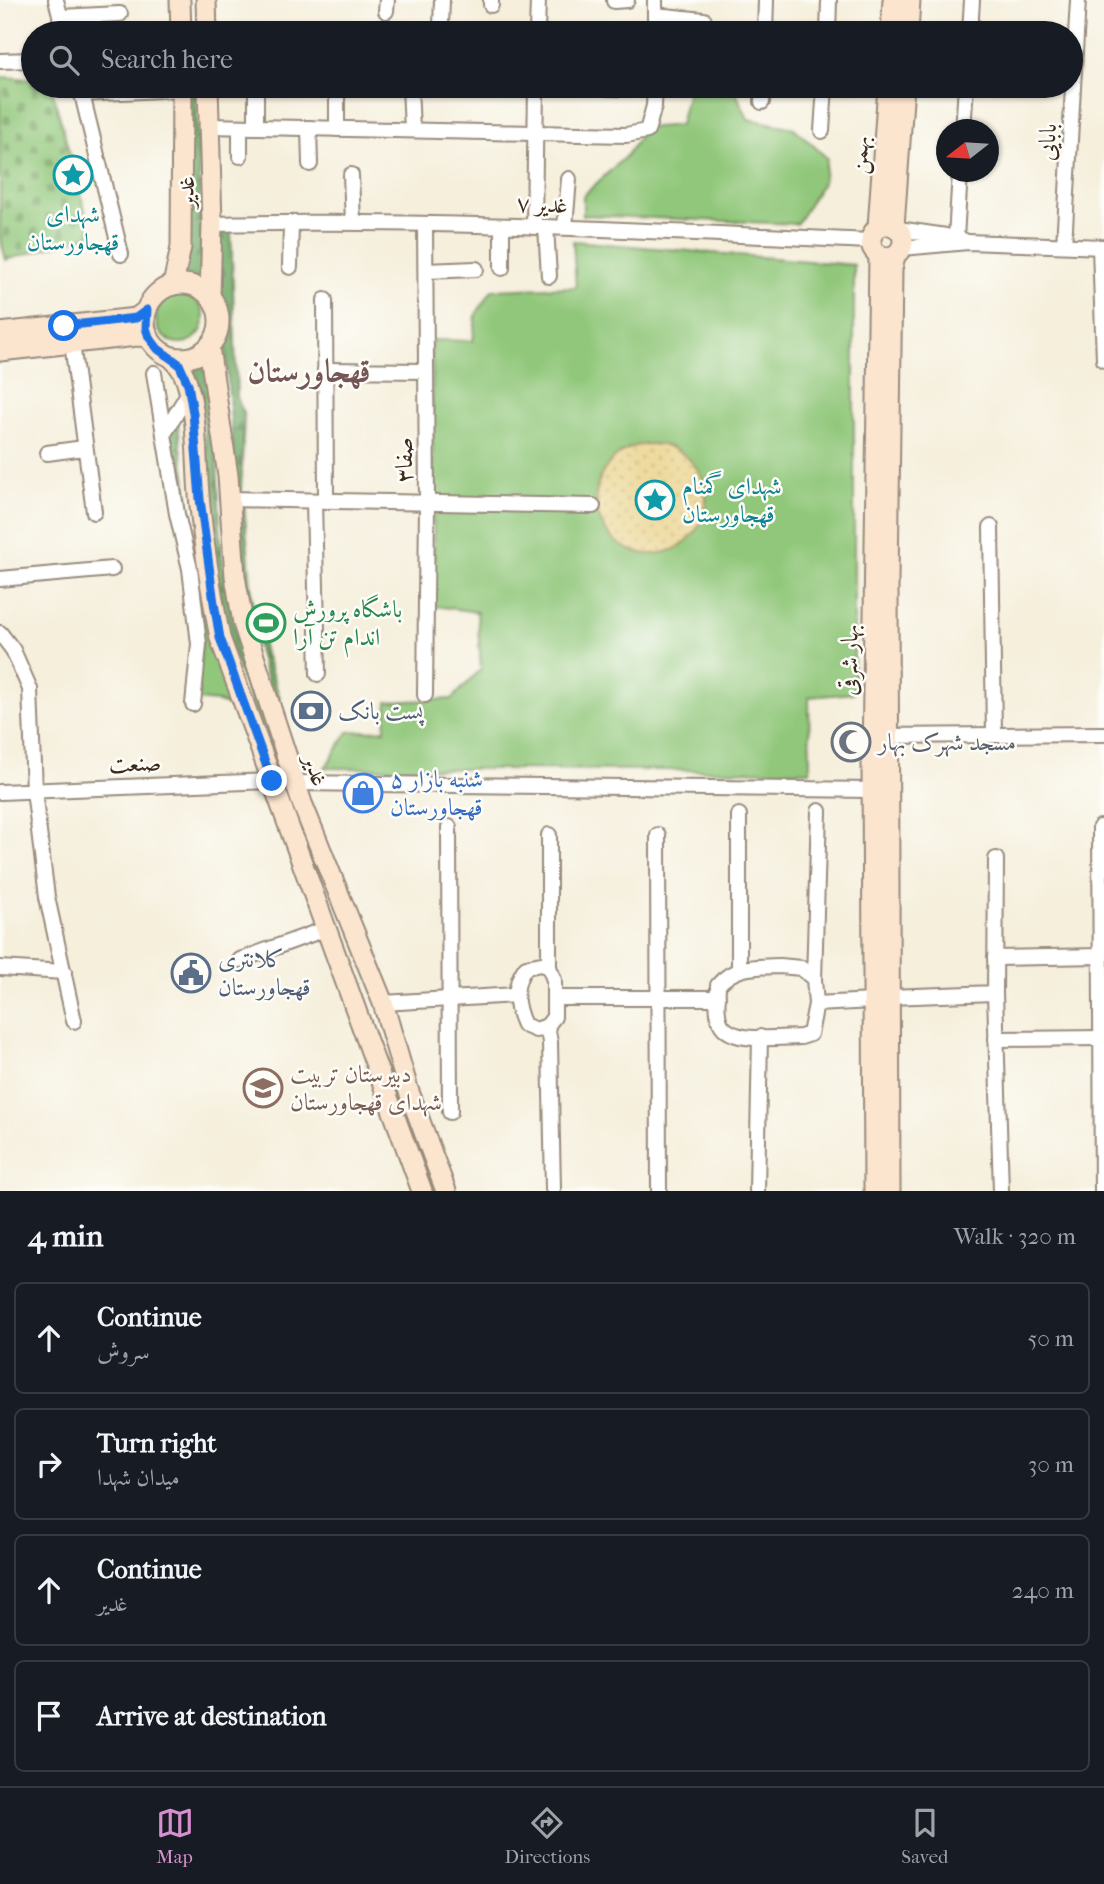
<!DOCTYPE html>
<html lang="en">
<head>
<meta charset="utf-8">
<style>
  :root { --surface:#171b24; --page:#20242c; --text:#f1f3f6; --muted:#9ea1a6; --line:#363941; --accent:#d690ce }
  body { margin:0; font-family:"IM FELL French Canon",Amiri,serif; background:var(--page); color:var(--text) }
  .compass { position:absolute; left:936px; top:119px; width:63px; height:63px; border-radius:50%; background:var(--surface); box-shadow:0 2px 5px #0004; rotate:253deg }
  .stop { position:absolute; width:21px; height:21px; margin:-16px; border:5px solid #1a73e8; border-radius:50%; background:#fff }
  .stop.end { background:#1a73e8; border-color:#fff; box-shadow:0 2px 7px #0008 }
  .list { margin:0; padding:0; list-style:none }
  h2 { display:flex; justify-content:space-between; align-items:center; height:91px; margin:0; padding:0 28px; font-size:30px }
  h2 small { font-size:23px; font-weight:400; color:var(--muted) }
  .list li { display:grid; grid-template-columns:46px 1fr auto; gap:21px; align-items:center; box-sizing:border-box; height:112px; margin:0 14px 14px; padding:0 14px; border:2px solid var(--line); border-radius:10px }
  .list b { display:block; font-size:26px; white-space:nowrap }
  .list p { margin:0; font-size:23px; white-space:nowrap; color:var(--muted) }
  .list em { font-size:23px; font-style:normal; color:var(--muted) }
  .icon { flex:none; width:38px; height:38px; fill:none; stroke:currentColor; stroke-width:2; stroke-linecap:round; stroke-linejoin:round }
  .map { position:relative; flex:none; width:1104px; height:1191px; overflow:hidden }
  .search { position:absolute; background:var(--surface); box-shadow:0 2px 5px #0004; left:21px; right:21px; top:21px; height:77px; display:flex; align-items:center; gap:18px; box-sizing:border-box; padding:0 24px; border-radius:38px; color:var(--muted); font-size:26px }
  .sheet { height:595px; background:var(--surface) }
  nav { display:flex; justify-content:space-around; align-items:center; box-sizing:border-box; height:98px; border-top:2px solid var(--line); background:var(--surface); font-size:19px; color:var(--muted) }
  nav a { display:grid; justify-items:center; gap:4px }
  nav .on { color:var(--accent) }
  .map>svg:first-child { display:block }
  .green { fill:#91c77a; stroke:#66784c; stroke-width:2 }
  .forest { fill:url(#forest-firs); stroke:#586b44; stroke-width:2 }
  .sand { fill:url(#sand-dots); stroke:#94825e; stroke-width:2 }
  .cemetery { fill:url(#cemetery-stones); stroke:#66784c; stroke-width:2 }
  .lines { fill:none; stroke-linecap:round; stroke-linejoin:round }
  .street-casing { stroke:#988c7d; stroke-width:18 }
  .secondary-casing { stroke:#988c7d; stroke-width:23 }
  .street { stroke:#fff; stroke-width:14 }
  .secondary { stroke:#fce5cf; stroke-width:19 }
  .route { stroke:#1a73e8; stroke-width:9 }
  .labels { text-anchor:middle; dominant-baseline:central; stroke-width:5; stroke-linejoin:round; paint-order:stroke }
  .street-label { font-size:24px; fill:#3b2a1e; stroke:#fdfcf7 }
  .culture-label { font-size:24px; fill:#0d838f; stroke:#fdfcf7 }
  .leisure-label { font-size:24px; fill:#27864d; stroke:#fdfcf7; text-anchor:start }
  .service-label { font-size:24px; fill:#4e5e75; stroke:#fdfcf7; text-anchor:start }
  .worship-label { font-size:24px; fill:#5b616d; stroke:#fdfcf7; text-anchor:start }
  .shop-label { font-size:24px; fill:#366cbe; stroke:#fdfcf7; text-anchor:start }
  .education-label { font-size:24px; fill:#785e54; stroke:#fdfcf7; text-anchor:start }
  .district-label { font-size:32px; font-weight:bold; fill:#735655; stroke:#fdfcf7 }
</style>
</head>
<body>
<div class="map">
<svg width="1104" height="1191" viewBox="0 0 1104 1191">
  <defs>
    <pattern id="forest-firs" width="22" height="20" patternUnits="userSpaceOnUse" patternTransform="scale(1.75)"><rect width="22" height="20" fill="#74ac6a"/><path d="M5 1l3.5 6h-7zM16 11l3.5 6h-7z" fill="#608c57"/></pattern>
    <pattern id="sand-dots" width="8" height="8" patternUnits="userSpaceOnUse" patternTransform="scale(1.75)"><rect width="8" height="8" fill="#eeda9e"/><path d="M2 2h.1M6 6h.1" fill="none" stroke="#cdbb88" stroke-width="1.8" stroke-linecap="round"/></pattern>
    <pattern id="cemetery-stones" width="16" height="16" patternUnits="userSpaceOnUse" patternTransform="scale(1.75)"><rect width="16" height="16" fill="#91c77a"/><path d="M2 7V4a2 2 0 0 1 4 0v3zM10 15v-3a2 2 0 0 1 4 0v3z" fill="#78a263"/></pattern>
  </defs>
  <rect width="100%" height="100%" fill="#fdfcf7"/>
  <filter id="ink" filterUnits="userSpaceOnUse"><feTurbulence type="fractalNoise" baseFrequency=".0143" numOctaves="2"/><feDisplacementMap in="SourceGraphic" scale="14" xChannelSelector="R" yChannelSelector="G"/><feConvolveMatrix kernelMatrix="1 2 1 2 8 2 1 2 1" color-interpolation-filters="sRGB"/></filter>
  <filter id="wash" filterUnits="userSpaceOnUse"><feTurbulence type="fractalNoise" baseFrequency=".00686" numOctaves="4" result="noise"/><feDisplacementMap in="SourceGraphic" scale="28" xChannelSelector="R" yChannelSelector="G"/><feGaussianBlur stdDeviation="1.57" result="paint"/><feColorMatrix in="noise" values="0 0 0 0 0 0 0 0 0 0 0 0 0 0 0 0 0 1.4 0 .05"/><feComposite in="paint" operator="in"/></filter>
  <g filter="url(#wash)">
    <rect width="100%" height="100%" fill="#f5efdc"/>
    <g class="green">
      <polygon points="689,86 735,91 748,119 794,128 827,158 823,182 797,224 583,215 583,196 627,155 645,128 680,125"/>
      <polygon points="573,241 854,265 854,693 809,697 810,771 325,768 348,732 385,730 387,702 452,699 481,669 477,612 434,606 432,340 473,341 476,314 492,290 576,287"/>
      <circle cx="180" cy="319" r="24"/>
      <polygon points="200,588 218,646 242,710 218,702 197,700 201,649"/>
    </g>
    <g class="forest">
      <polygon points="185,86 196,86 203,275 200,282 184,274"/>
      <polygon points="231,231 237,397 244,415 241,490 236,491 217,233"/>
      <polygon points="208,353 214,406 222,557 233,619 245,665 363,995 439,1191 428,1191 226,634 217,586 201,391 189,362"/>
      <polygon points="177,418 192,525 190,540 181,515 170,434"/>
      <polygon points="244,505 252,597 265,654 280,698 272,698 247,610 237,507"/>
    </g>
    <circle class="sand" cx="651" cy="499" r="55"/>
    <polygon class="cemetery" points="0,77 33,79 33,86 51,86 92,235 6,260 0,238"/>
  </g>
  <g filter="url(#ink)">
    <g class="lines">
      <defs>
        <g id="street">
          <polyline points="56,0 65,33"/>
          <polyline points="491,0 491,5"/>
          <polyline points="614,1 627,0"/>
          <polyline points="386,11 387,0"/>
          <polyline points="655,15 704,20"/>
          <polyline points="60,17 120,14"/>
          <polyline points="441,25 442,0"/>
          <polyline points="537,33 538,0"/>
          <polyline points="655,33 655,0"/>
          <polyline points="765,33 766,0"/>
          <polyline points="828,33 829,0"/>
          <polyline points="970,33 972,0"/>
          <polyline points="0,61 33,60"/>
          <polyline points="80,86 121,254"/>
          <polyline points="410,86 412,130"/>
          <polyline points="607,88 655,89"/>
          <polyline points="82,94 182,89"/>
          <polyline points="762,102 763,86"/>
          <polyline points="209,126 626,135 647,131 654,106 655,86"/>
          <polyline points="256,127 256,86"/>
          <polyline points="309,128 310,164"/>
          <polyline points="337,129 337,86"/>
          <polyline points="963,130 966,86"/>
          <polyline points="822,131 825,86"/>
          <polyline points="240,156 240,127"/>
          <polyline points="351,175 353,222"/>
          <path d="M212,224c220,-5 439,7 659,17"/>
          <polyline points="534,227 536,86"/>
          <polyline points="546,227 549,276"/>
          <polyline points="565,227 569,179"/>
          <polyline points="898,229 946,236 963,240"/>
          <polyline points="956,238 960,172"/>
          <polyline points="1064,245 1078,0"/>
          <polyline points="1100,247 1104,360"/>
          <polyline points="902,248 968,242 1104,247"/>
          <polyline points="290,267 291,223"/>
          <polyline points="502,268 502,226"/>
          <polyline points="426,271 476,269"/>
          <polyline points="325,300 326,501"/>
          <polyline points="72,343 94,512"/>
          <polyline points="325,370 426,371"/>
          <polyline points="154,373 177,514 190,569 199,644 193,704"/>
          <polyline points="164,434 189,392"/>
          <polyline points="47,453 84,448"/>
          <polyline points="229,499 593,506"/>
          <polyline points="314,501 318,674"/>
          <polyline points="991,527 994,735"/>
          <polyline points="0,579 112,569"/>
          <polyline points="0,633 13,650 30,689 34,791 47,897 74,1021"/>
          <polyline points="425,695 427,504 425,224"/>
          <polyline points="881,736 1104,734"/>
          <polyline points="295,783 872,790"/>
          <polyline points="0,792 272,781"/>
          <polyline points="739,815 739,968"/>
          <polyline points="449,827 450,1112"/>
          <polyline points="1100,827 1102,1191"/>
          <polyline points="658,835 659,1191"/>
          <polyline points="995,958 1101,956"/>
          <polyline points="240,960 328,928"/>
          <path d="M541,964l8,3 5,13v37l-7,9 -11,4 -12,-5c-9,-20 -12,-40 2,-58z"/>
          <path d="M780,966l21,2 13,11 2,25 -6,30 -9,3c-22,0 -75,9 -82,-18 -3,-10 -1,-24 -1,-34 17,-20 38,-18 62,-19z"/>
          <polyline points="549,967 549,835"/>
          <polyline points="0,968 64,972"/>
          <polyline points="814,979 819,811"/>
          <polyline points="995,993 1001,1191"/>
          <polyline points="889,997 995,993 996,859"/>
          <polyline points="555,998 718,998"/>
          <polyline points="383,1003 516,995"/>
          <polyline points="816,1004 873,1001"/>
          <polyline points="547,1026 550,1042 553,1189"/>
          <polyline points="996,1039 1101,1038"/>
          <polyline points="757,1191 760,1037"/>
        </g>
        <g id="secondary">
          <polyline points="180,0 181,33"/>
          <polyline points="206,0 207,33"/>
          <polyline points="891,33 893,0"/>
          <polyline points="908,33 910,0"/>
          <polyline points="208,86 212,224 210,297"/>
          <circle cx="887" cy="241" r="16"/>
          <polyline points="894,226 904,86"/>
          <polyline points="878,227 888,86"/>
          <circle cx="182" cy="321" r="37"/>
          <polyline points="173,285 181,247 182,86"/>
          <polyline points="0,333 136,318 147,310"/>
          <polyline points="209,347 228,476 235,576 243,623 302,803 383,1003 408,1089 446,1191"/>
          <polyline points="0,351 137,336 149,337"/>
          <path d="M171,357c8,7 13,15 16,26 11,35 9,76 12,112 4,48 12,96 21,143l202,553"/>
          <polyline points="874,1191 872,761 879,255"/>
          <polyline points="890,1191 888,582 892,269 895,256"/>
        </g>
      </defs>
      <use href="#street" class="street-casing"/>
      <use href="#secondary" class="secondary-casing"/>
      <use href="#street" class="street"/>
      <use href="#secondary" class="secondary"/>
    </g>
  </g>
  <g class="lines" filter="url(#ink)">
    <polyline class="route" points="64,326 136,318 147,310 146,328 149,337 158,349 179,364 188,384 193,413 200,499 214,603 220,638 272,781"/>
  </g>
  <defs>
    <symbol id="sight-ring" viewBox="-11 -11 22 22"><circle r="9.5" fill="#fdfcf7" stroke="#0f9aa8" stroke-width="1.5"/><path d="M0-6L1.8-2.2L6-1.7L2.9 1.2L3.7 5.4L0 3.3L-3.7 5.4L-2.9 1.2L-6-1.7L-1.8-2.2Z" fill="#0f9aa8"/></symbol>
    <symbol id="stadium-ring" viewBox="-11 -11 22 22"><circle r="9.5" fill="#fdfcf7" stroke="#2e9e5b" stroke-width="1.5"/><path d="M0-5a6.5 5 0 1 0 0 10a6.5 5 0 1 0 0-10ZM-3.5-1.8h7v3.6h-7Z" fill="#2e9e5b"/></symbol>
    <symbol id="bank-ring" viewBox="-11 -11 22 22"><circle r="9.5" fill="#fdfcf7" stroke="#5c6f8a" stroke-width="1.5"/><path d="M-6-4H6V4H-6ZM0-2.3a2.3 2.3 0 1 0 0 4.6a2.3 2.3 0 1 0 0-4.6Z" fill="#5c6f8a"/></symbol>
    <symbol id="mosque-ring" viewBox="-11 -11 22 22"><circle r="9.5" fill="#fdfcf7" stroke="#6b7280" stroke-width="1.5"/><path d="M3.5-4.9A6 6 0 1 0 3.5 4.9A5 5 0 1 1 3.5-4.9Z" fill="#6b7280"/></symbol>
    <symbol id="shop-ring" viewBox="-11 -11 22 22"><circle r="9.5" fill="#fdfcf7" stroke="#3f7fe0" stroke-width="1.5"/><path d="M-5-2.5h2.3a2.7 3.5 0 0 1 5.4 0H5L5.5 6h-11ZM-1.5-2.5h3a1.5 2.3 0 0 0-3 0Z" fill="#3f7fe0"/></symbol>
    <symbol id="civic-ring" viewBox="-11 -11 22 22"><circle r="9.5" fill="#fdfcf7" stroke="#5c6f8a" stroke-width="1.5"/><path d="M-.6-6.5H3V-4.5H.6V-3L4-1V1h2V6H-6V1h2V-1L-.6-3ZM-1.2 2.5V6h2.4V2.5Z" fill="#5c6f8a"/></symbol>
    <symbol id="school-ring" viewBox="-11 -11 22 22"><circle r="9.5" fill="#fdfcf7" stroke="#8d6e63" stroke-width="1.5"/><path d="M0-5L7-2L0 1L-7-2ZM-4 1L0 2.5L4 1V4Q0 6-4 4Z" fill="#8d6e63"/></symbol>
  </defs>
  <g fill-rule="evenodd">
    <use href="#sight-ring" x="51" y="153" width="44" height="44"/>
    <use href="#sight-ring" x="633" y="478" width="44" height="44"/>
    <use href="#stadium-ring" x="244" y="601" width="44" height="44"/>
    <use href="#bank-ring" x="289" y="689" width="44" height="44"/>
    <use href="#mosque-ring" x="829" y="720" width="44" height="44"/>
    <use href="#shop-ring" x="341" y="771" width="44" height="44"/>
    <use href="#civic-ring" x="169" y="951" width="44" height="44"/>
    <use href="#school-ring" x="241" y="1066" width="44" height="44"/>
  </g>
  <g class="labels">
    <g class="street-label">
      <text transform="translate(1047 142) rotate(-87)">بابایی</text>
      <text transform="translate(859 155) rotate(-86)">بهمن</text>
      <text transform="translate(186 192) rotate(-91)">غدیر</text>
      <text transform="translate(542 204) rotate(2)">غدیر ۷</text>
      <text transform="translate(404 460) rotate(-90)">صفا۳</text>
      <text transform="translate(849 660) rotate(-89)">بهار شرقی</text>
      <text transform="translate(135 763) rotate(-2)">صنعت</text>
      <text transform="translate(316 770) rotate(71)">غدیر</text>
    </g>
    <g class="culture-label">
      <text x="73" y="214">شهدای<tspan x="73" dy="28">قهجاورستان</tspan></text>
      <text x="682" y="486" text-anchor="start">شهدای گمنام<tspan x="682" dy="28">قهجاورستان</tspan></text>
    </g>
    <g class="leisure-label">
      <text x="293" y="609">باشگاه پرورش<tspan x="293" dy="28">اندام تن آرا</tspan></text>
    </g>
    <g class="service-label">
      <text x="338" y="711">پست بانک</text>
      <text x="218" y="959">کلانتری<tspan x="218" dy="28">قهجاورستان</tspan></text>
    </g>
    <g class="worship-label">
      <text x="878" y="742">مسجد شهرک بهار</text>
    </g>
    <g class="shop-label">
      <text x="390" y="779">۵ شنبه بازار<tspan x="390" dy="28">قهجاورستان</tspan></text>
    </g>
    <g class="education-label">
      <text x="290" y="1074">دبیرستان تربیت<tspan x="290" dy="28">شهدای قهجاورستان</tspan></text>
    </g>
    <g class="district-label">
      <text x="309" y="371">قهجاورستان</text>
    </g>
  </g>
</svg>
<svg class="compass" viewBox="-18 -18 36 36"><path d="M0-13l5 13h-10z" fill="#e53935"/><path d="M0 13l5-13h-10z" fill="#9ea1a6"/></svg>
<div class="stop" style="left:64px;top:326px"></div>
<div class="stop end" style="left:272px;top:781px"></div>
<div class="search"><svg class="icon" aria-label="search" viewBox="0 0 24 24"><circle cx="10" cy="10" r="6"/><path d="M15 15l6 6"/></svg>Search here</div>
</div>
<section class="sheet">
<h2>4 min<small>Walk · 320 m</small></h2>
<ul class="list">
<li><svg class="icon" aria-label="ahead" viewBox="0 0 24 24"><path d="M12 20V5M6 11l6-6 6 6"/></svg><div><b>Continue</b><p>سروش</p></div><em>50 m</em></li>
<li><svg class="icon" aria-label="right" viewBox="0 0 24 24"><path d="M7 20v-9h11M14 6l5 5-5 5"/></svg><div><b>Turn right</b><p>میدان شهدا</p></div><em>30 m</em></li>
<li><svg class="icon" aria-label="ahead" viewBox="0 0 24 24"><path d="M12 20V5M6 11l6-6 6 6"/></svg><div><b>Continue</b><p>غدیر</p></div><em>240 m</em></li>
<li><svg class="icon" aria-label="arrive" viewBox="0 0 24 24"><path d="M6 21V4h12l-3 4 3 4H6"/></svg><div><b>Arrive at destination</b></div></li>
</ul>
</section>
<nav>
<a class="on"><svg class="icon" aria-label="map" viewBox="0 0 24 24"><path d="M3 6l6-2 6 2 6-2v14l-6 2-6-2-6 2zM9 4v14M15 6v14"/></svg>Map</a>
<a><svg class="icon" aria-label="directions" viewBox="0 0 24 24"><path d="M12 3l9 9-9 9-9-9zM9 14v-3h6M13 9l2 2-2 2"/></svg>Directions</a>
<a><svg class="icon" aria-label="saved" viewBox="0 0 24 24"><path d="M7 4h10v16l-5-4-5 4z"/></svg>Saved</a>
</nav>
</body>
</html>
